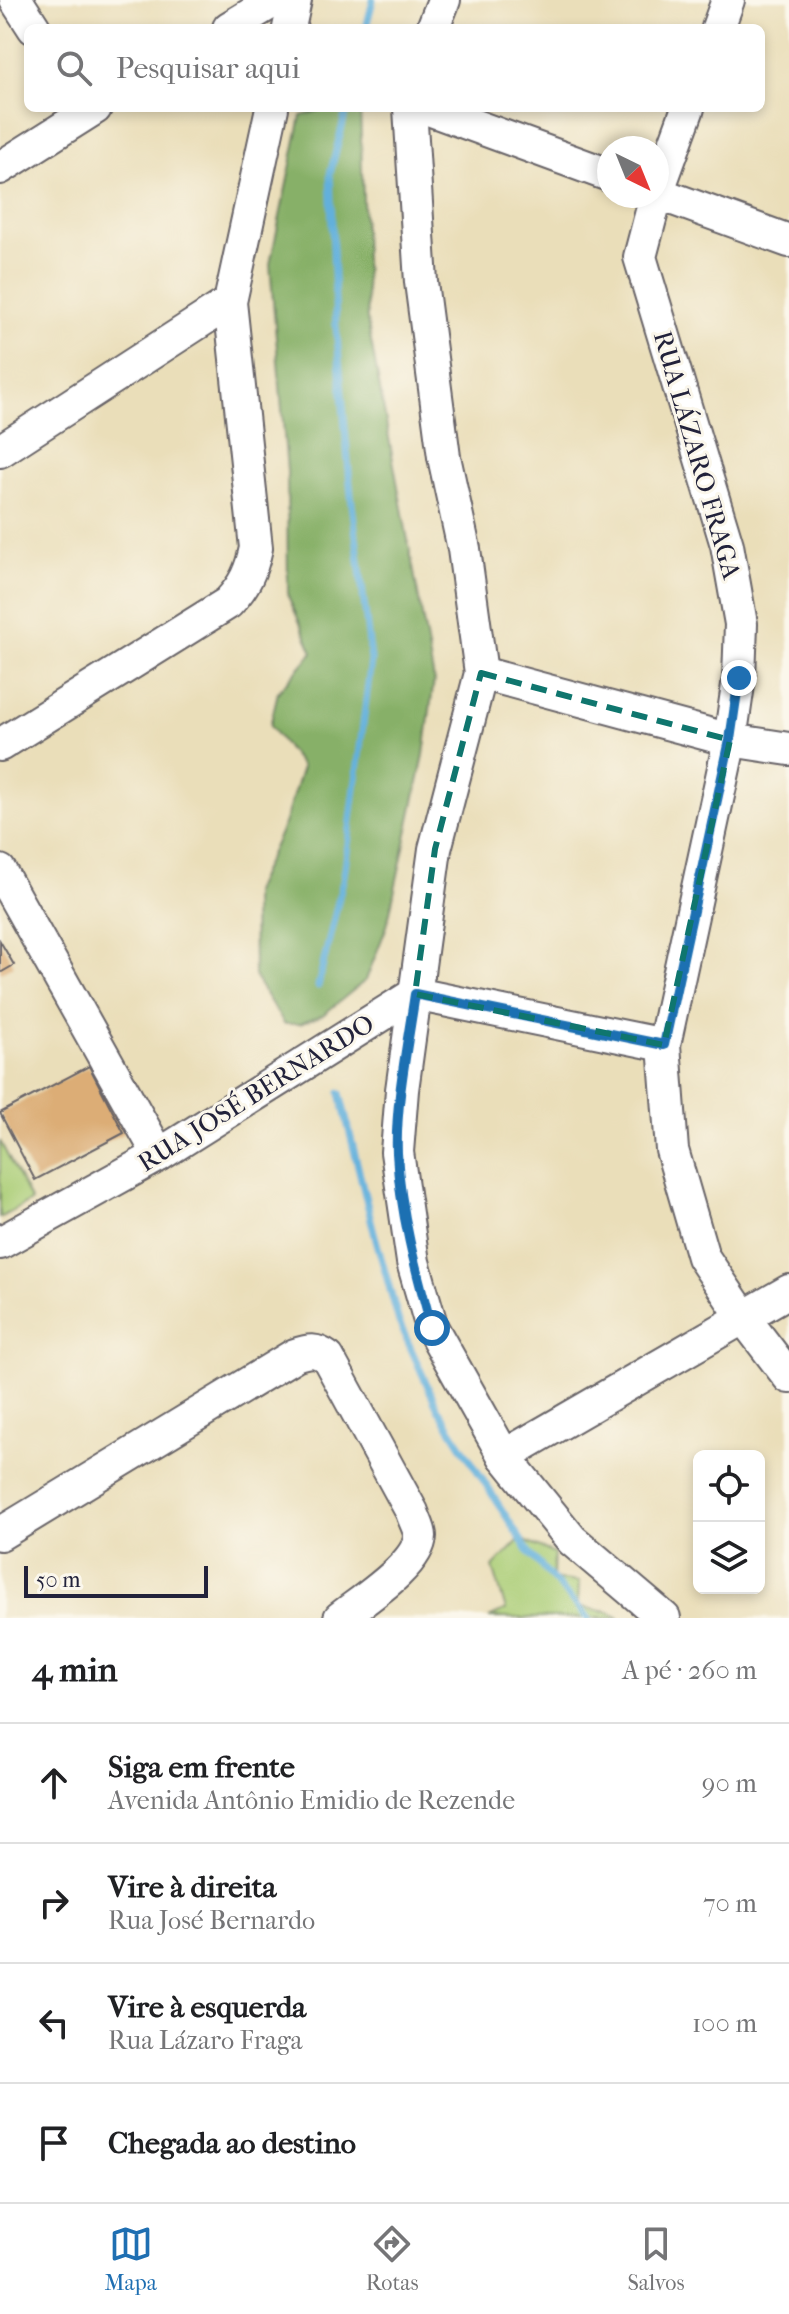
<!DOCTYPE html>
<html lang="pt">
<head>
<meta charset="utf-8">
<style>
  :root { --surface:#fff; --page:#f6f6f6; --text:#202124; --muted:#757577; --line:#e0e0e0; --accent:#1f6fb2 }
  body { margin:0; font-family:"IM FELL French Canon",serif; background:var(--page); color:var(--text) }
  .controls { position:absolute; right:24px; bottom:24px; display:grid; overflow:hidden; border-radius:12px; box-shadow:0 4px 12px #0003 }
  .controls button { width:72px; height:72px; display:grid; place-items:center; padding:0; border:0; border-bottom:2px solid var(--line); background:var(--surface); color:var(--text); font:40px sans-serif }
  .compass { position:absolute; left:597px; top:136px; width:72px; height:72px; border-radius:50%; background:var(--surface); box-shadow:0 4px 12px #0003; rotate:137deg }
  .scale { position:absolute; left:24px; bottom:20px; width:184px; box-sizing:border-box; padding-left:8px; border:4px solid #22223b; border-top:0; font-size:22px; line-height:28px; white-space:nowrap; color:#22223b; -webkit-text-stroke:6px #fbf7ec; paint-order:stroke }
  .stop { position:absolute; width:24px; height:24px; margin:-18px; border:6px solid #1f6fb2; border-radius:50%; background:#fff }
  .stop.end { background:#1f6fb2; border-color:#fff; box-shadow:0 2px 8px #0008 }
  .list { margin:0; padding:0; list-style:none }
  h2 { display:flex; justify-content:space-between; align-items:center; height:104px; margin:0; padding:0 32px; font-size:34px }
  h2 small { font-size:26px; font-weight:400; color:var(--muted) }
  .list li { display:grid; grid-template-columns:52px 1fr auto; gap:24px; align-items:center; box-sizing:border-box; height:120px; padding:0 32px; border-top:2px solid var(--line) }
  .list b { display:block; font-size:30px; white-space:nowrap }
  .list p { margin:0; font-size:26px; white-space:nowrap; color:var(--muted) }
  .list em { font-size:26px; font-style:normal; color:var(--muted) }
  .icon { flex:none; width:44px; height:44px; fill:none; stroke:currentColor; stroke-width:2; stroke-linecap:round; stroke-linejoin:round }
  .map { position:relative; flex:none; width:789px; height:1618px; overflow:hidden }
  .search { position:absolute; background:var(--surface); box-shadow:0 4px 12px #0003; left:24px; right:24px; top:24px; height:88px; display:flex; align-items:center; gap:20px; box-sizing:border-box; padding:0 28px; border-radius:12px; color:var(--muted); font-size:30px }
  .sheet { height:584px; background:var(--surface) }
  nav { display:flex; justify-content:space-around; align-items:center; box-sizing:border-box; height:112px; border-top:2px solid var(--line); background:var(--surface); font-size:22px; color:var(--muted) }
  nav a { display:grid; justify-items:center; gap:4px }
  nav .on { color:var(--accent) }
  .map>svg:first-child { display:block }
  .green { fill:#aacd76; stroke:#667858; stroke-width:2 }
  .forest { fill:#87b067; stroke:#546951; stroke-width:2 }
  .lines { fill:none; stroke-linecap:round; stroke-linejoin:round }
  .stream { stroke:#62b0dc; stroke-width:7 }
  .building { fill:#dcad76 }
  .minor-casing { stroke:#686467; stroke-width:36 }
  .minor { stroke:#fff; stroke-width:32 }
  .route { stroke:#1f6fb2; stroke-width:10 }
  .marked { fill:none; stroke:#0f766e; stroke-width:6; stroke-dasharray:16 10; stroke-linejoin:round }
  .labels { text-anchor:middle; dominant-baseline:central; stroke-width:6; stroke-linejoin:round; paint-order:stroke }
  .street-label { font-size:26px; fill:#22223b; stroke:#fbf7ec }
</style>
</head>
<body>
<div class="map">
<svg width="789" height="1618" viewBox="0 0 789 1618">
  <rect width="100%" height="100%" fill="#fbf7ec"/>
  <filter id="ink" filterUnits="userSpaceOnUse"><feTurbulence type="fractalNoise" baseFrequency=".0125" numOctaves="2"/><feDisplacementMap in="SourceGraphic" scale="16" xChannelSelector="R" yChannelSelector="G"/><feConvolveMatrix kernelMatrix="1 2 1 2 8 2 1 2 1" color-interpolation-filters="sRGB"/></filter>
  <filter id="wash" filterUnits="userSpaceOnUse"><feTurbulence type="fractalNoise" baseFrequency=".006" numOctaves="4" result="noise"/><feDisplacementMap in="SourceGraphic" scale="32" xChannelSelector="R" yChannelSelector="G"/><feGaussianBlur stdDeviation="1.8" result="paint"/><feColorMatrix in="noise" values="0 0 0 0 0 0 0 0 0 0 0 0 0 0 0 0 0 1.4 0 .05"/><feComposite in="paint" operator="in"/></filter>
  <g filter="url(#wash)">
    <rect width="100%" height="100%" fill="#eadeb9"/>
    <g class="green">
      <polygon points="0,1141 31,1201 0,1218"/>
      <polygon points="520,1539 554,1554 553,1579 579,1582 578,1607 609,1612 620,1618 489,1618 506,1610 493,1567"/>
    </g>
    <polygon class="forest" points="328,108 360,108 367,320 434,680 424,755 387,926 366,980 323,1015 300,1024 284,1024 254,976 253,892 284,824 302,767 270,726 278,692 313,652 288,596 287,471 270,264 301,116"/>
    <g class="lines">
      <g class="stream">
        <polyline points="366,28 373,0"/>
        <polyline points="318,986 344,876 371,660 351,495 336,325 330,174 347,108"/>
        <polyline points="340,1093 374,1232 399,1322 438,1409 530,1554 588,1618"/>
      </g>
    </g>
    <g id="blocks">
      <g class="building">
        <polygon points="0,941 14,965 0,973"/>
        <polygon points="89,1066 124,1133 35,1180 0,1113"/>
      </g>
    </g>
  </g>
  <g filter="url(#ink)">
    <use href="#blocks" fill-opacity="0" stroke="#686467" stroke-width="2"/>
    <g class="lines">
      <defs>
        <g id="minor">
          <polyline points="16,0 34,28"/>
          <polyline points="229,28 275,0"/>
          <polyline points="289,28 295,0"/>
          <polyline points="433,28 444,0"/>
          <polyline points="718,28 728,0"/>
          <polyline points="410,108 421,282 444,457 464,549 481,673 435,849 402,1090 397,1152 413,1262 432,1328 504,1456 572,1540 664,1618"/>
          <polyline points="426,108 609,175"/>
          <polyline points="688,108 657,193 789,241"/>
          <polyline points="0,168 95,108"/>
          <polyline points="656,196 640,257 727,545 741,624 739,678 730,740 664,1045 672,1150 703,1257 744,1318 789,1377"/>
          <polyline points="0,451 230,302"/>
          <polyline points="481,673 730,740 789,749"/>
          <path d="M0,745l228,-142c17,-18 23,-32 28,-55l-26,-246 42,-194"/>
          <polyline points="0,871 159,1155"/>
          <polyline points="0,1243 159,1155 415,994 664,1045"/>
          <polyline points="504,1456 789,1291"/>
          <path d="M0,1534l295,-179c14,-5 21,-6 33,3l84,154c2,7 8,17 8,24 -1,29 -59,65 -80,82"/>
        </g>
      </defs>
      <use href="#minor" class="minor-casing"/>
      <use href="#minor" class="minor"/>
    </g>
  </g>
  <g class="lines" filter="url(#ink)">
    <path class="route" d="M432,1328c-16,-57 -32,-116 -35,-175 -2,-47 11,-111 18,-159l249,51 66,-305 9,-62"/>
  </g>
  <path class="marked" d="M481,673l249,67 -66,305 -249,-51 20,-145z"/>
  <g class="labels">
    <g class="street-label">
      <text transform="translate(697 455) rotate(74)">RUA LÁZARO FRAGA</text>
      <text transform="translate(256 1093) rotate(-32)">RUA JOSÉ BERNARDO</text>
    </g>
  </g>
</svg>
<div class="controls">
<button><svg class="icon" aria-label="locate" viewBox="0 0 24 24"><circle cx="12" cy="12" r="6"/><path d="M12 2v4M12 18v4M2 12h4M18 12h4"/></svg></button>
<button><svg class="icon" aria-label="layers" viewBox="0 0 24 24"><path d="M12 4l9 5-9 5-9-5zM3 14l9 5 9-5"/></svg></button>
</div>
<svg class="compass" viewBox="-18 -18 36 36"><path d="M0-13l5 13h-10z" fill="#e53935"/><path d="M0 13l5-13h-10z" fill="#757577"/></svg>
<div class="scale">50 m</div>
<div class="stop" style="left:432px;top:1328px"></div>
<div class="stop end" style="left:739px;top:678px"></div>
<div class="search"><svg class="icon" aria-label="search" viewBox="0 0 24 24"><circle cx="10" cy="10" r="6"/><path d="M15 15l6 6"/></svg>Pesquisar aqui</div>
</div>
<section class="sheet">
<h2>4 min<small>A pé · 260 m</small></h2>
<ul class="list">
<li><svg class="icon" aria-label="ahead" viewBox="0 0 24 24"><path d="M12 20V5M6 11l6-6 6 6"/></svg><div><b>Siga em frente</b><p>Avenida Antônio Emidio de Rezende</p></div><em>90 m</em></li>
<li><svg class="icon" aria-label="right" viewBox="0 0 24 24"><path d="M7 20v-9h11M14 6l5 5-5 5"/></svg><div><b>Vire à direita</b><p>Rua José Bernardo</p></div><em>70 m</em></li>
<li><svg class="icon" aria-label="left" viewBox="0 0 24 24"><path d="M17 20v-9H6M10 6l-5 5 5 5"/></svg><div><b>Vire à esquerda</b><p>Rua Lázaro Fraga</p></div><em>100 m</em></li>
<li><svg class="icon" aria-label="arrive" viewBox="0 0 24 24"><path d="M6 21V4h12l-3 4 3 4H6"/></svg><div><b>Chegada ao destino</b></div></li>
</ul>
</section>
<nav>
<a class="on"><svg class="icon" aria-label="map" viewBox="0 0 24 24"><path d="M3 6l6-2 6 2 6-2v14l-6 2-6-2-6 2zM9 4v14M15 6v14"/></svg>Mapa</a>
<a><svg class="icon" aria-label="directions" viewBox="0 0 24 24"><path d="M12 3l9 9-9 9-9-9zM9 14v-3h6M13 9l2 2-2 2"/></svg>Rotas</a>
<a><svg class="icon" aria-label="saved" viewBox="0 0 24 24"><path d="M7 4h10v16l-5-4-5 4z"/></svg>Salvos</a>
</nav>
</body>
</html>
